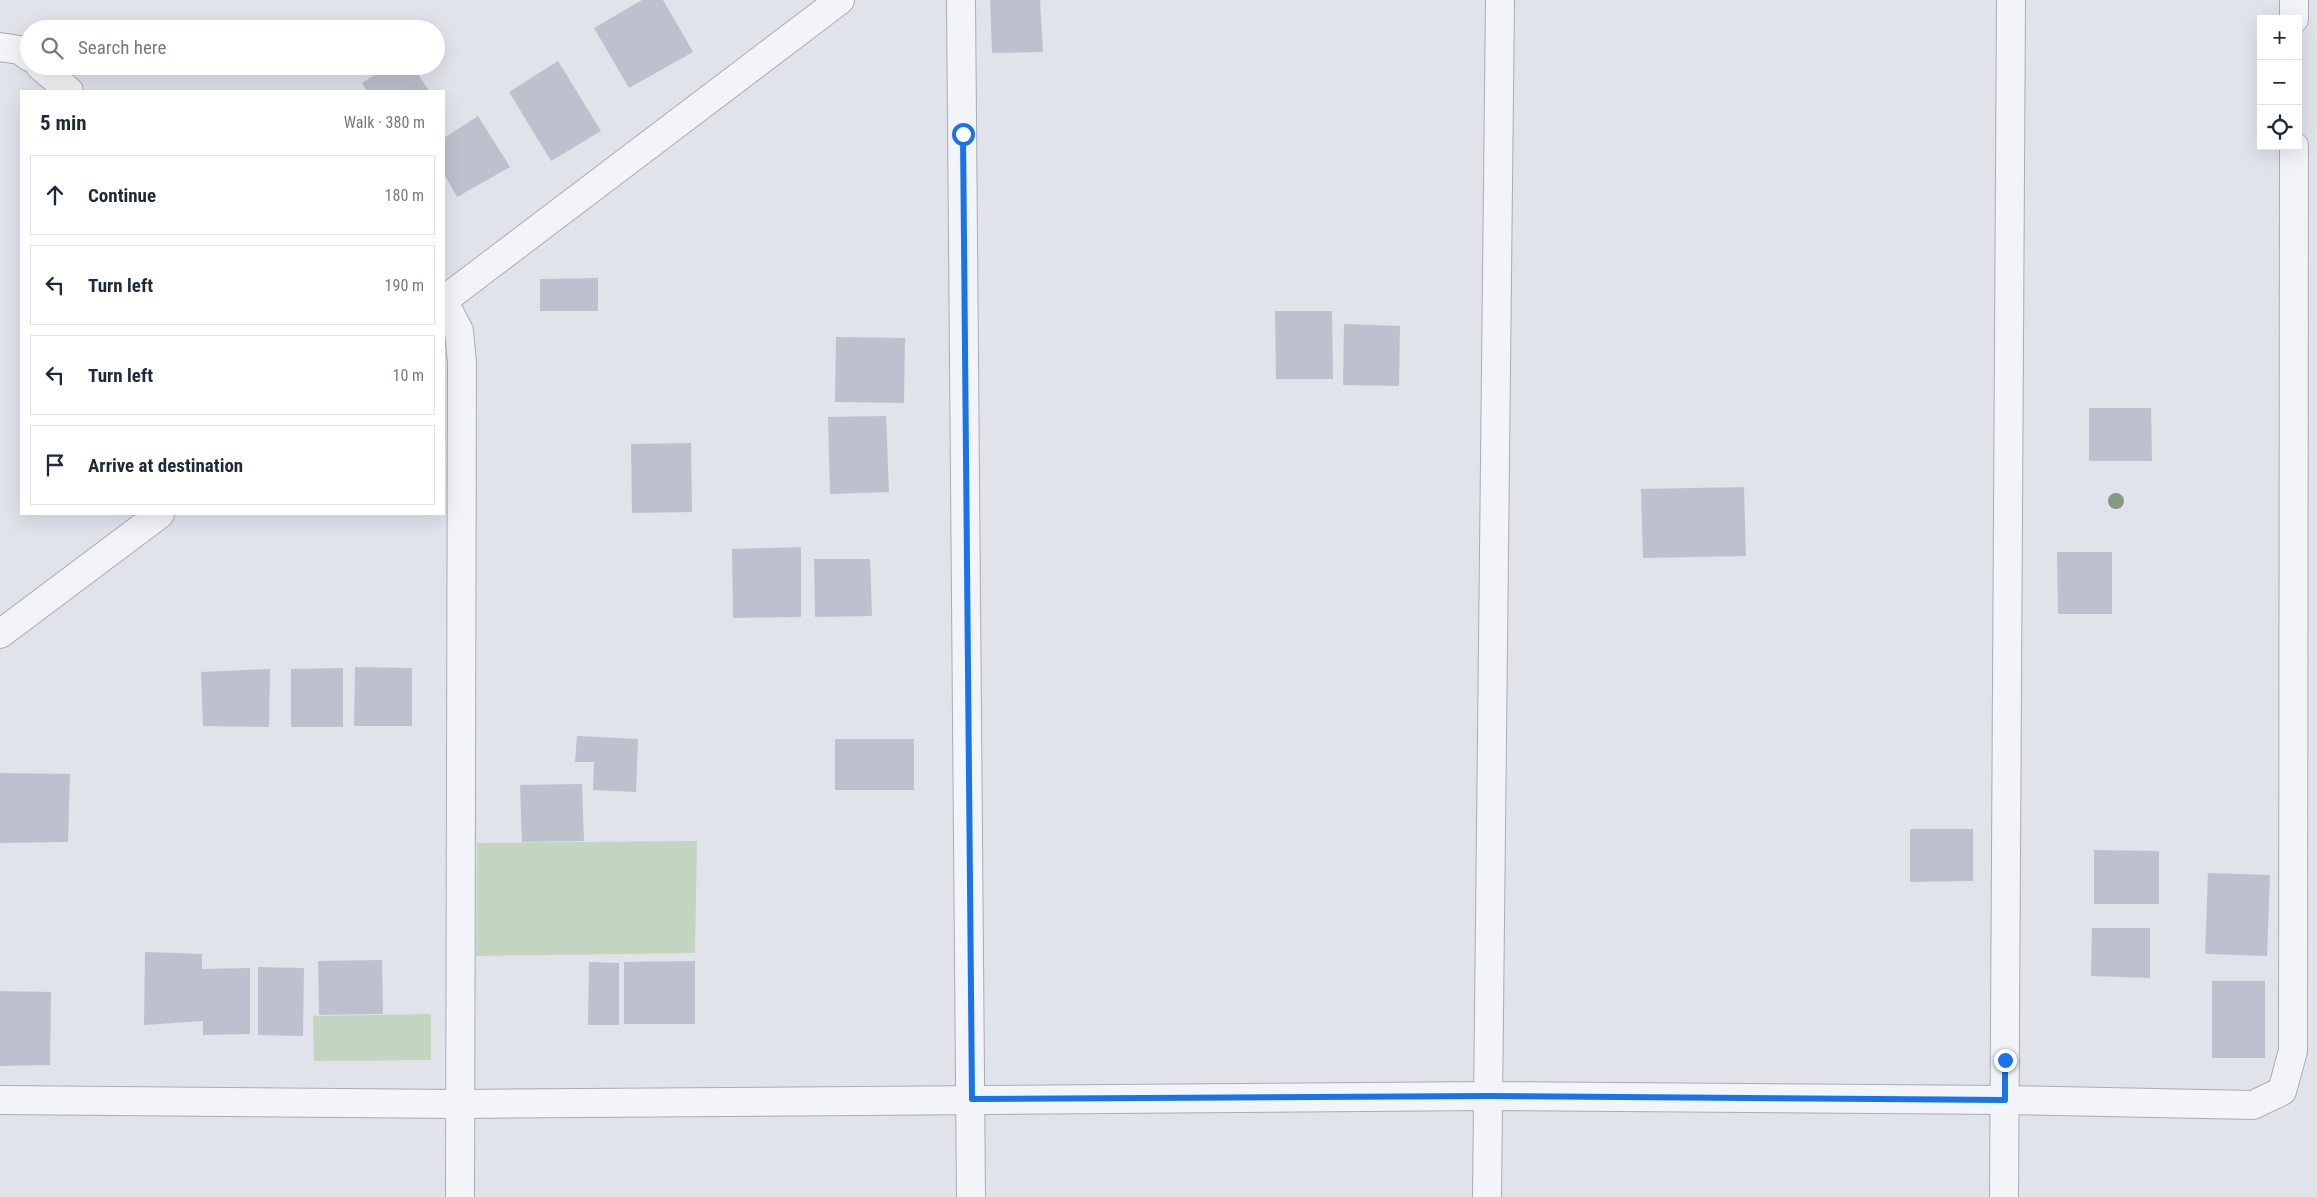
<!DOCTYPE html>
<html lang="en">
<head>
<meta charset="utf-8">
<style>
  :root { --surface:#fff; --page:#f2f2f3; --text:#1f2937; --muted:#747a83; --line:#e0e1e3 }
  body { margin:0; font-family:"Roboto Condensed",sans-serif; background:var(--page); color:var(--text) }
  .controls { position:absolute; right:15px; top:15px; display:grid; overflow:hidden; border-radius:0px; box-shadow:0 5px 20px #0002 }
  .controls button { width:45px; height:45px; display:grid; place-items:center; padding:0; border:0; border-bottom:1px solid var(--line); background:var(--surface); color:var(--text); font:25px sans-serif }
  .stop { position:absolute; width:15px; height:15px; margin:-11px; border:4px solid #1a73e8; border-radius:50%; background:#fff }
  .stop.end { background:#1a73e8; border-color:#fff; box-shadow:0 1px 5px #0008 }
  .list { margin:0; padding:0; list-style:none }
  h2 { display:flex; justify-content:space-between; align-items:center; height:65px; margin:0; padding:0 20px; font-size:21px }
  h2 small { font-size:16px; font-weight:400; color:var(--muted) }
  .list li { display:grid; grid-template-columns:32px 1fr auto; gap:15px; align-items:center; box-sizing:border-box; height:80px; margin:0 10px 10px; padding:0 10px; border:1px solid var(--line); border-radius:0px }
  .list b { display:block; font-size:19px; white-space:nowrap }
  .list em { font-size:16px; font-style:normal; color:var(--muted) }
  .icon { flex:none; width:28px; height:28px; fill:none; stroke:currentColor; stroke-width:2; stroke-linecap:round; stroke-linejoin:round }
  .map { position:relative; flex:none; width:2317px; height:1197px; overflow:hidden }
  .search { position:absolute; background:var(--surface); box-shadow:0 5px 20px #0002; left:20px; top:20px; width:425px; height:55px; display:flex; align-items:center; gap:12px; box-sizing:border-box; padding:0 18px; border-radius:28px; color:var(--muted); font-size:19px }
  .panel { position:absolute; background:var(--surface); box-shadow:0 5px 20px #0002; left:20px; top:90px; width:425px; height:425px; border-radius:0px }
  .map>svg:first-child { display:block }
  .green { fill:#c3d4c1 }
  .building { fill:#bdc1cd }
  .lines { fill:none; stroke-linecap:round; stroke-linejoin:round }
  .minor-casing { stroke:#a9acb8; stroke-width:30 }
  .minor { stroke:#f3f4f8; stroke-width:28 }
  .tree { fill:#829a86 }
  .route { stroke:#1a73e8; stroke-width:6 }
</style>
</head>
<body>
<div class="map">
<svg width="2317" height="1197" viewBox="0 0 2317 1197">
  <rect width="100%" height="100%" fill="#e0e3ea"/>
  <g class="green">
    <polygon points="697,841 695,953 476,956 477,843"/>
    <polygon points="431,1014 431,1060 314,1061 313,1016"/>
  </g>
  <g class="building">
    <polygon points="642,0 663,0 693,52 629,88 594,28"/>
    <polygon points="990,0 1040,0 1043,52 992,53"/>
    <polygon points="558,61 601,131 551,161 509,92"/>
    <polygon points="389,66 413,66 429,91 367,91 362,83"/>
    <polygon points="478,116 510,167 457,197 444,174 444,138"/>
    <polygon points="598,278 598,311 540,311 540,279"/>
    <polygon points="1275,311 1332,311 1333,379 1276,379"/>
    <polygon points="1344,324 1400,326 1399,386 1343,385"/>
    <polygon points="836,337 905,338 904,403 835,402"/>
    <polygon points="2089,408 2151,408 2152,461 2089,461"/>
    <polygon points="886,416 889,492 830,494 828,417"/>
    <polygon points="691,443 692,512 632,513 631,444"/>
    <polygon points="1744,487 1746,556 1643,558 1641,489"/>
    <polygon points="801,547 801,617 733,618 732,549"/>
    <polygon points="2057,552 2112,552 2112,614 2058,614"/>
    <polygon points="814,559 870,559 872,616 815,617"/>
    <polygon points="355,667 412,668 412,726 354,726"/>
    <polygon points="343,668 343,727 291,727 291,669"/>
    <polygon points="270,669 269,727 203,726 201,672"/>
    <polygon points="577,736 638,739 636,792 593,790 594,762 575,762"/>
    <rect x="835" y="739" width="79" height="51"/>
    <polygon points="0,773 70,774 68,842 0,843"/>
    <polygon points="582,784 584,841 522,842 520,785"/>
    <polygon points="1910,829 1973,829 1973,881 1910,882"/>
    <polygon points="2094,850 2159,851 2159,904 2094,904"/>
    <polygon points="2208,873 2270,875 2267,956 2205,954"/>
    <polygon points="2092,928 2150,928 2150,978 2091,976"/>
    <polygon points="145,952 202,954 202,969 250,968 250,1034 203,1035 203,1021 144,1025"/>
    <polygon points="382,960 383,1014 319,1015 318,961"/>
    <polygon points="695,961 695,1024 624,1024 624,962"/>
    <polygon points="589,962 619,963 619,1025 588,1025"/>
    <polygon points="258,967 304,968 303,1036 258,1035"/>
    <rect x="2212" y="981" width="53" height="77"/>
    <polygon points="0,991 51,992 50,1065 0,1066"/>
  </g>
  <g class="lines">
    <defs>
      <g id="minor">
        <polyline points="961,0 971,1197"/>
        <polyline points="2294,19 2294,0"/>
        <polyline points="0,47 20,50 29,57"/>
        <polyline points="40,66 69,91"/>
        <polyline points="444,300 840,0"/>
        <polyline points="444,302 459,331 462,363 460,1197"/>
        <polyline points="0,634 160,514"/>
        <polyline points="0,1100 459,1104 1488,1096 2005,1100 2253,1105 2282,1091 2293,1051 2294,146"/>
        <polyline points="1487,1197 1500,0"/>
        <polyline points="2004,1197 2011,0"/>
      </g>
    </defs>
    <use href="#minor" class="minor-casing"/>
    <use href="#minor" class="minor"/>
  </g>
  <circle class="tree" cx="2116" cy="501" r="8"/>
  <g class="lines">
    <polyline class="route" points="963,134 972,1099 1488,1096 2005,1100 2005,1060"/>
  </g>
</svg>
<div class="controls">
<button>+</button>
<button>−</button>
<button><svg class="icon" aria-label="locate" viewBox="0 0 24 24"><circle cx="12" cy="12" r="6"/><path d="M12 2v4M12 18v4M2 12h4M18 12h4"/></svg></button>
</div>
<div class="stop" style="left:963px;top:134px"></div>
<div class="stop end" style="left:2005px;top:1060px"></div>
<div class="search"><svg class="icon" aria-label="search" viewBox="0 0 24 24"><circle cx="10" cy="10" r="6"/><path d="M15 15l6 6"/></svg>Search here</div>
<section class="panel">
<h2>5 min<small>Walk · 380 m</small></h2>
<ul class="list">
<li><svg class="icon" aria-label="ahead" viewBox="0 0 24 24"><path d="M12 20V5M6 11l6-6 6 6"/></svg><div><b>Continue</b></div><em>180 m</em></li>
<li><svg class="icon" aria-label="left" viewBox="0 0 24 24"><path d="M17 20v-9H6M10 6l-5 5 5 5"/></svg><div><b>Turn left</b></div><em>190 m</em></li>
<li><svg class="icon" aria-label="left" viewBox="0 0 24 24"><path d="M17 20v-9H6M10 6l-5 5 5 5"/></svg><div><b>Turn left</b></div><em>10 m</em></li>
<li><svg class="icon" aria-label="arrive" viewBox="0 0 24 24"><path d="M6 21V4h12l-3 4 3 4H6"/></svg><div><b>Arrive at destination</b></div></li>
</ul>
</section>
</div>
</body>
</html>
